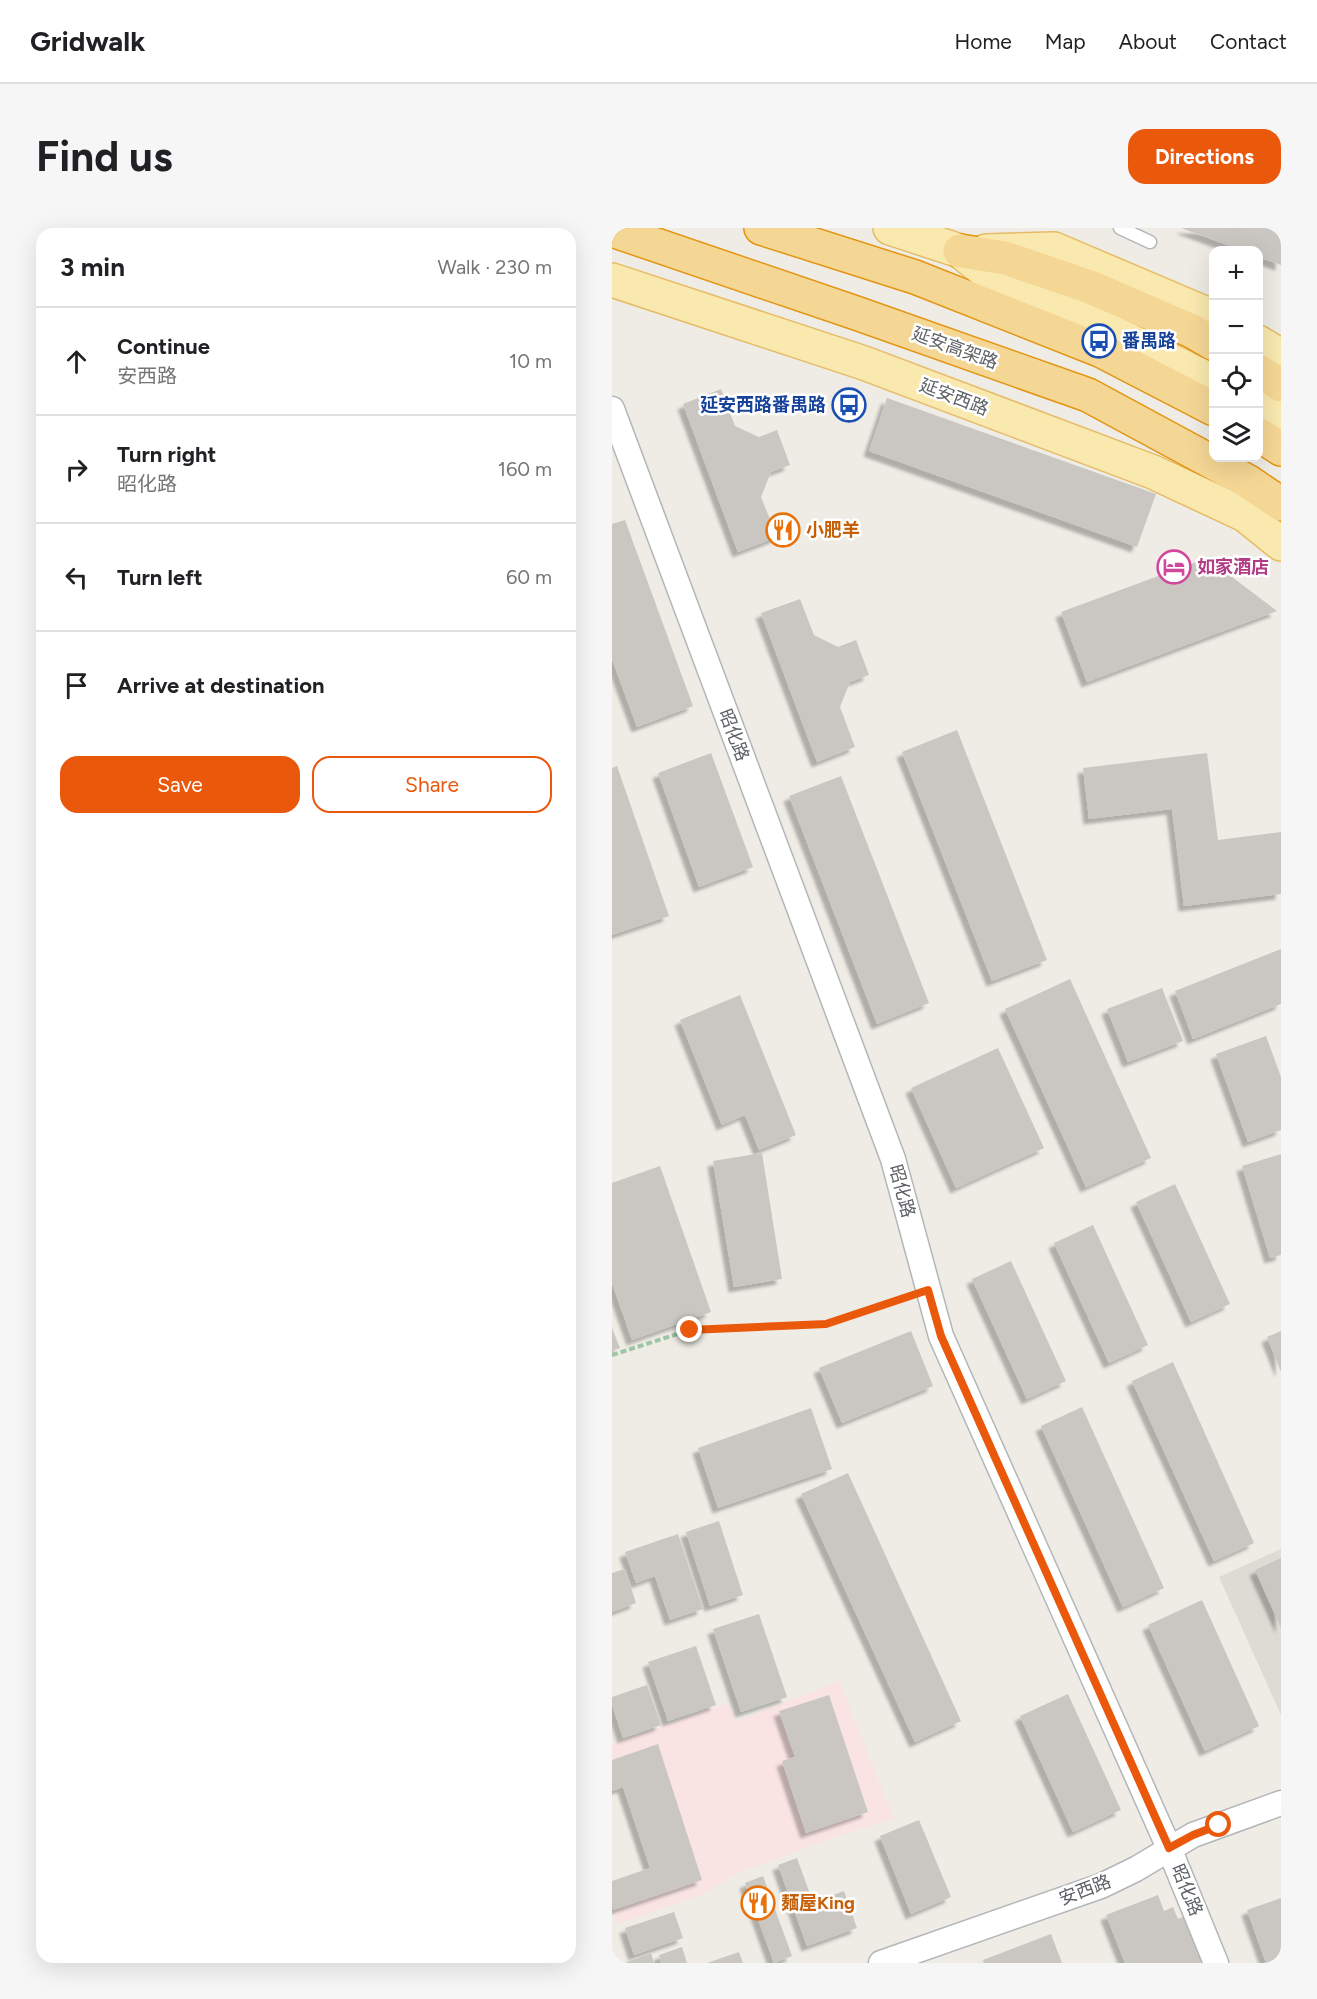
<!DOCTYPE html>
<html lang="en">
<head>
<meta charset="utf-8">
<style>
  :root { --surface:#fff; --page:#f6f6f6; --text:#202124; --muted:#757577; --line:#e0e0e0; --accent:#ea580c }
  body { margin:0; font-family:Figtree,"Noto Sans SC",sans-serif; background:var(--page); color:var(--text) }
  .controls { position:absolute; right:18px; top:18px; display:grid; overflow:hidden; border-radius:12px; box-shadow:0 6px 24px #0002 }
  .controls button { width:54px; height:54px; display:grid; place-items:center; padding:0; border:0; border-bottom:2px solid var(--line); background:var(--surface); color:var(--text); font:30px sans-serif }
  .stop { position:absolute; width:18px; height:18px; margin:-14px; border:4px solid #ea580c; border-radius:50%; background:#fff }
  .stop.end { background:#ea580c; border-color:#fff; box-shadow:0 2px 6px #0008 }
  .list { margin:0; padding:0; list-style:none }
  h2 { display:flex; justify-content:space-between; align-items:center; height:78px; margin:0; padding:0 24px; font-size:26px }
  h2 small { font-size:20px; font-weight:400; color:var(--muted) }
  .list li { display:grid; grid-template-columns:39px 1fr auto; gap:18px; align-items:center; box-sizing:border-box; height:108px; padding:0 24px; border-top:2px solid var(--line) }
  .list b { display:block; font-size:22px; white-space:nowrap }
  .list p { margin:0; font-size:20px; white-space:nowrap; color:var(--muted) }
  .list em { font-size:20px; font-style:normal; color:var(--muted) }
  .actions { display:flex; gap:12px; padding:18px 24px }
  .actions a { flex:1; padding:14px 0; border:2px solid var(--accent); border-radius:18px; text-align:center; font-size:21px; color:var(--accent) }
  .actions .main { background:var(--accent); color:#fff }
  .icon { flex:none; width:33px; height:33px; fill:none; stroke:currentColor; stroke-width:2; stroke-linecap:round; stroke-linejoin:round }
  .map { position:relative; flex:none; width:669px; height:1735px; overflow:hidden; border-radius:18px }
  header { display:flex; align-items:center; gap:36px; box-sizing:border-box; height:84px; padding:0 30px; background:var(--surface); border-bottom:2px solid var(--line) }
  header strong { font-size:28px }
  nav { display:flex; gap:33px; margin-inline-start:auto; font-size:21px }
  .intro { display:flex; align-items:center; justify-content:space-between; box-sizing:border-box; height:144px; padding:0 36px }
  h1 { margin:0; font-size:42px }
  .button { padding:15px 27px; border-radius:18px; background:var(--accent); color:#fff; font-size:21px; font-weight:700 }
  main { display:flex; gap:36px; padding:0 36px }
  aside { flex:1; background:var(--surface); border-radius:18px; box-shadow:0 6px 24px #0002 }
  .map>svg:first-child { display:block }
  .education { fill:#dedbd4 }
  .medical { fill:#fae4e3 }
  .building { fill:#cac7c2; filter:url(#shadow) }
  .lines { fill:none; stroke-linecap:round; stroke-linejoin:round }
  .lane-casing { stroke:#b3b6b9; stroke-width:15 }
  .street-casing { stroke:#b3b6b9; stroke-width:27 }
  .primary-casing { stroke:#e7bb65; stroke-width:36 }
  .highway-casing { stroke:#e39511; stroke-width:36 }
  .path { stroke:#9ec5a6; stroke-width:4; stroke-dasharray:6 3; stroke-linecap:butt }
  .lane { stroke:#fff; stroke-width:12 }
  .street { stroke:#fff; stroke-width:24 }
  .primary { stroke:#f9e9af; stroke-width:33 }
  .highway { stroke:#f5d795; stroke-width:33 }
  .route { stroke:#ea580c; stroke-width:8 }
  .labels { text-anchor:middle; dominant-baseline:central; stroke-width:5; stroke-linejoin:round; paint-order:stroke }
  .transit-label { font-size:18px; font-weight:bold; fill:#164399; stroke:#fff; text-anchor:start }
  .street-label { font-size:18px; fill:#5d6165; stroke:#fff }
  .food-label { font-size:18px; font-weight:bold; fill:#c56008; stroke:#fff; text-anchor:start }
  .hotel-label { font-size:18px; font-weight:bold; fill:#b23c85; stroke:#fff; text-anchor:start }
</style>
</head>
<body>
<header>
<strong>Gridwalk</strong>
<nav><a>Home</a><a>Map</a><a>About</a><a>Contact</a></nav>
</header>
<div class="intro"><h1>Find us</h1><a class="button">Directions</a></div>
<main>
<aside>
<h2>3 min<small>Walk · 230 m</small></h2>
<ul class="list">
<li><svg class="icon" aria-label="ahead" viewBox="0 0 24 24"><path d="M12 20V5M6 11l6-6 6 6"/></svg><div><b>Continue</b><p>安西路</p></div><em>10 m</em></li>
<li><svg class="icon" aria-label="right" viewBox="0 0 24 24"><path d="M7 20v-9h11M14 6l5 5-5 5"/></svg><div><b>Turn right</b><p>昭化路</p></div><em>160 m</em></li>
<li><svg class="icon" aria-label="left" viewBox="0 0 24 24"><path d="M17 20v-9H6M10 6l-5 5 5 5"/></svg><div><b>Turn left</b></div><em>60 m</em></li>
<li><svg class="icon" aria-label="arrive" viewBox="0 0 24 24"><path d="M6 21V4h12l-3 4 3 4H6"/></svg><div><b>Arrive at destination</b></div></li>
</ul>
<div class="actions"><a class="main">Save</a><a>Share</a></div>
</aside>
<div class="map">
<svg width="669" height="1735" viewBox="0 0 669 1735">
  <defs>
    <filter id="shadow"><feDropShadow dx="-5.5" dy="5.5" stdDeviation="1.5" flood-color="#0004"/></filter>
  </defs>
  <rect width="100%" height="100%" fill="#eeece5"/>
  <polygon class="education" points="669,1321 669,1487 607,1349"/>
  <polygon class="medical" points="227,1453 282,1591 229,1607 123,1646 94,1665 4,1697 1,1682 90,1651 46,1517 0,1532 0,1516 116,1475 125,1493"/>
  <g class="building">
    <polygon points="569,0 669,0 669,37 646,29 646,22 629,22"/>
    <polygon points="109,161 123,198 147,209 165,202 178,237 159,244 149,269 165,309 126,324 71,176"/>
    <polygon points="275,170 544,266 525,319 257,223"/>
    <polygon points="13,292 81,478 25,499 0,431 0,296"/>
    <polygon points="595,330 665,383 475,454 449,384"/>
    <polygon points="188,371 202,407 226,419 244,412 257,447 238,454 228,479 243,519 205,534 149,385"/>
    <polygon points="345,502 435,732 380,753 290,524"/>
    <polygon points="99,525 141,639 87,659 46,545"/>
    <polygon points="595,525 606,612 669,604 669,666 572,678 560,581 477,591 471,540"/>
    <polygon points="5,538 57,688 0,707 0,540"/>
    <polygon points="229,548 317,775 265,796 177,568"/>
    <polygon points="669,721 669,776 581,811 563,763"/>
    <polygon points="458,751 539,930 474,959 393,781"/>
    <polygon points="550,760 571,813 516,834 495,781"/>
    <polygon points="128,767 184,907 147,922 133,887 110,897 68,792"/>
    <polygon points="654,808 669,849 669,902 636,914 604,826"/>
    <polygon points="386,820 432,920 344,960 299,860"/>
    <polygon points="150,925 170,1051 122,1059 101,933"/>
    <polygon points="669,926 669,1027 658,1030 630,938"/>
    <polygon points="48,938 99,1084 20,1112 0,1055 0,955"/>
    <polygon points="563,956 618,1076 579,1094 524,974"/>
    <polygon points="481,997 536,1117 497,1135 442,1015"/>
    <polygon points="399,1033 454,1153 415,1171 360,1051"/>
    <polygon points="0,1100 8,1120 0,1123"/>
    <polygon points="299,1103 321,1158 230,1195 207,1140"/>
    <polygon points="669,1103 669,1144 655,1109"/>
    <polygon points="561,1134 642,1315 602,1333 520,1153"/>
    <polygon points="470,1179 552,1360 511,1379 429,1198"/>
    <polygon points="199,1180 220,1241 106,1280 86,1220"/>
    <polygon points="236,1245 349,1493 303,1514 189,1266"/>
    <polygon points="107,1293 131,1367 98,1378 74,1304"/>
    <polygon points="66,1306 91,1381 58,1392 43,1348 24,1355 13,1324"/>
    <polygon points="669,1330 669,1400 643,1342"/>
    <polygon points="13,1341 24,1375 0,1384 0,1345"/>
    <polygon points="590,1372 647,1498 593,1523 536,1397"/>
    <polygon points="147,1386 175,1469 129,1484 101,1401"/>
    <polygon points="84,1418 104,1477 56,1493 36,1434"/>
    <polygon points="35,1457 49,1497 11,1510 0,1477 0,1469"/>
    <polygon points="456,1466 509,1582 461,1604 408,1488"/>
    <polygon points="217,1467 256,1584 194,1605 170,1533 183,1529 167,1483"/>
    <polygon points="46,1516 90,1652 1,1682 0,1653 38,1640 11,1559 0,1563 0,1532"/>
    <polygon points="307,1592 339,1669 299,1686 268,1608"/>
    <polygon points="185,1630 201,1674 232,1663 245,1700 195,1718 166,1637"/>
    <polygon points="151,1648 180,1728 162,1735 133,1655"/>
    <polygon points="546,1667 552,1683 561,1679 566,1691 578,1686 597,1735 513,1735 494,1687"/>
    <polygon points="669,1670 669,1735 654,1735 635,1682"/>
    <polygon points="62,1684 71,1710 22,1727 13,1700"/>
    <polygon points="439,1706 450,1735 372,1735 371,1732"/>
    <polygon points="70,1719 75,1735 49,1735 47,1727"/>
    <polygon points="127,1724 131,1735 95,1735"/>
    <polygon points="39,1725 42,1735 12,1735"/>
  </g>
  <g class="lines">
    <defs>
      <polyline id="lane" points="508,0 538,14"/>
      <g id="street">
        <polyline points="0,181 281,931 329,1108 557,1620 604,1735"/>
        <polyline points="269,1735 489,1658 524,1641 581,1607 669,1575"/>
      </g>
      <g id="primary">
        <polyline points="278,0 348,23 393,59 487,97 602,154"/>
        <polyline points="374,23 442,21 602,89"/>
        <polyline points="0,52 252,135 541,244 633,287 669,316"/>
        <polyline points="646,114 669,128"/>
        <polyline points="646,178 669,190"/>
      </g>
      <g id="highway">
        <polyline points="149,0 303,49 490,123 602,181"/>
        <polyline points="0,2 244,85 476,167 635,253 669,276"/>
        <polyline points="348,23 393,30 478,59 580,103 602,116"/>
        <polyline points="646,143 669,157"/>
        <polyline points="646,206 669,221"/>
      </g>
    </defs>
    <use href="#lane" class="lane-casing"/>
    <use href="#street" class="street-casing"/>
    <use href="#primary" class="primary-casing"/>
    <use href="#highway" class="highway-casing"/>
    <polyline class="path" points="0,1127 78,1102 214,1096 294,1070"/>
    <use href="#lane" class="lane"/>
    <use href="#street" class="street"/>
    <use href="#primary" class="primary"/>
    <use href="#highway" class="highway"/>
  </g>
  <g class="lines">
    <polyline class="route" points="78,1102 214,1096 316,1062 329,1108 557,1620 581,1607 607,1597"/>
  </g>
  <defs>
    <symbol id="bus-ring" viewBox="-11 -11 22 22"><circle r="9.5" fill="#fff" stroke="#1a4fb4" stroke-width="1.5"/><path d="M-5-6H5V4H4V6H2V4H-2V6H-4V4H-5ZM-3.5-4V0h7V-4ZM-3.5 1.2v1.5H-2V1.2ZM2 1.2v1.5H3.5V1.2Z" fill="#1a4fb4"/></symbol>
    <symbol id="restaurant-ring" viewBox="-11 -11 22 22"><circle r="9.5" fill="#fff" stroke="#e8710a" stroke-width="1.5"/><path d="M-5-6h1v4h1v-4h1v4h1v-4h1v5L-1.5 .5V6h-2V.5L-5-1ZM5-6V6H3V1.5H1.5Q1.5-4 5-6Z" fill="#e8710a"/></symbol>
    <symbol id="hotel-ring" viewBox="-11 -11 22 22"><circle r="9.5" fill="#fff" stroke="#d1479c" stroke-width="1.5"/><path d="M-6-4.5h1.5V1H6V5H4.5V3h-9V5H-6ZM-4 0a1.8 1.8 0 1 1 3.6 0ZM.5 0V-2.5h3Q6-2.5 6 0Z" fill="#d1479c"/></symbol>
  </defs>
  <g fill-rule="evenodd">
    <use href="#bus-ring" x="468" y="94" width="38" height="38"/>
    <use href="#bus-ring" x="218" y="158" width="38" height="38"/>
    <use href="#restaurant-ring" x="152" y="283" width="38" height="38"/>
    <use href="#hotel-ring" x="543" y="320" width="38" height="38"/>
    <use href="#restaurant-ring" x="127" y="1656" width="38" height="38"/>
  </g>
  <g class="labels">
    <g class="transit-label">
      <text x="510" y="113">番禺路</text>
      <text x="214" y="177" text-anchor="end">延安西路番禺路</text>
    </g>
    <g class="street-label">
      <text transform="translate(343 120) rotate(20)">延安高架路</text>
      <text transform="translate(342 169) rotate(21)">延安西路</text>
      <text transform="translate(122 507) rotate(69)">昭化路</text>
      <text transform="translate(290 963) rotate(75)">昭化路</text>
      <text transform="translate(473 1662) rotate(-21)">安西路</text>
      <text transform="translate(575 1662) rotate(68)">昭化路</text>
    </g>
    <g class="food-label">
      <text x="194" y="302">小肥羊</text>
      <text x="169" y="1675">麺屋King</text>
    </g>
    <g class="hotel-label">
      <text x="585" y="339">如家酒店</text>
    </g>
  </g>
</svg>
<div class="controls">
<button>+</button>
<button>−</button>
<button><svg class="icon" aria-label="locate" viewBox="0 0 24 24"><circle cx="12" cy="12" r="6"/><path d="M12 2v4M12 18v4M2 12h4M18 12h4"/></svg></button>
<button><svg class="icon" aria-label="layers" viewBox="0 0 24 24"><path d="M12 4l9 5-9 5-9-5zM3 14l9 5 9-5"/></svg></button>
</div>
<div class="stop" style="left:607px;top:1597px"></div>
<div class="stop end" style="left:78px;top:1102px"></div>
</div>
</main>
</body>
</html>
